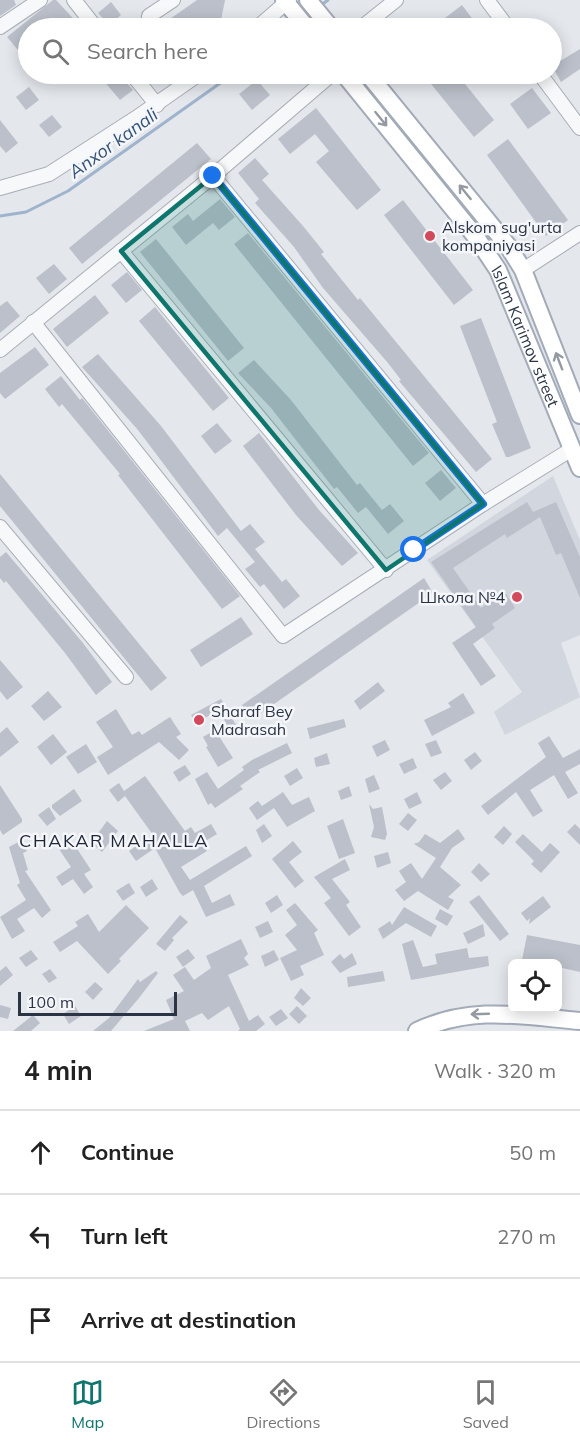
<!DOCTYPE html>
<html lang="en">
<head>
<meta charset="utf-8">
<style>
  :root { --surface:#fff; --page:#f2f2f2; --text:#222; --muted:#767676; --line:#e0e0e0; --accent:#0f766e }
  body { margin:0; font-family:Mulish,sans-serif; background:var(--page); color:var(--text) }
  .controls { position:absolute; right:18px; bottom:18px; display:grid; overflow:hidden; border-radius:9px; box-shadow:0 3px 15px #0003 }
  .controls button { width:54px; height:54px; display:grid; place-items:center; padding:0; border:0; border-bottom:2px solid var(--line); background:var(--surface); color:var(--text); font:30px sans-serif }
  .scale { position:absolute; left:18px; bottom:15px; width:159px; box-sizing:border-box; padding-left:6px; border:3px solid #2b3445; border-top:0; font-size:16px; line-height:21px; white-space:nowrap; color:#2b3445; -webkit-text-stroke:4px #f4f6f9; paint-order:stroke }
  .stop { position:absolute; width:18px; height:18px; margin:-14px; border:4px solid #1a73e8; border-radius:50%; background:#fff }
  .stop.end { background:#1a73e8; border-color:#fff; box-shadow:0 2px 6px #0008 }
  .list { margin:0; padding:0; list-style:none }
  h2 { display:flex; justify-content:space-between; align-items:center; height:78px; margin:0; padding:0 24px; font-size:26px }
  h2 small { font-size:20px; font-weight:400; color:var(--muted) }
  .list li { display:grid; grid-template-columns:39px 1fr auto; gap:18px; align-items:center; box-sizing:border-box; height:84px; padding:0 24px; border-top:2px solid var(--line) }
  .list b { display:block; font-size:22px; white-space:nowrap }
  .list em { font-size:20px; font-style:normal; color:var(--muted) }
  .icon { flex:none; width:33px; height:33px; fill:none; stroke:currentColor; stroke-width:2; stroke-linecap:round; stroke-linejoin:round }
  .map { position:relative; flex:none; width:580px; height:1031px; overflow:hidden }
  .search { position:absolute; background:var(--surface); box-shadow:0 3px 15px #0003; left:18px; right:18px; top:18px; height:66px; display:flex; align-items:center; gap:15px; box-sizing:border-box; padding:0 21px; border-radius:33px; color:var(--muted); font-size:22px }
  .sheet { height:330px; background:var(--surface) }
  nav { display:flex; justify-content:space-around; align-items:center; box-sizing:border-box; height:84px; border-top:2px solid var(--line); background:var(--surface); font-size:16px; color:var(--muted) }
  nav a { display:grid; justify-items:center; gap:3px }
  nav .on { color:var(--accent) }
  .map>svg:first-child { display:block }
  .built { fill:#d2d6de }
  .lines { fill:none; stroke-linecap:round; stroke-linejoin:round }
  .stream { stroke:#9fb4cc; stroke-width:3 }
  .building { fill:#bbc0ca }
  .minor-casing { stroke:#a9aeb7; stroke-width:16 }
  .major-casing { stroke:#a3abb8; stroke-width:20 }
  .minor { stroke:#f7f8fa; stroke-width:14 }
  .major { stroke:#fff; stroke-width:16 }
  .oneway { stroke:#959aa2 }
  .route { stroke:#1a73e8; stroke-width:8 }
  .marked { fill:#0f766e; fill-opacity:0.2; stroke:#0f766e; stroke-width:4.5; stroke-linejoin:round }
  .poi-dot { fill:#d1495b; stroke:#f4f6f9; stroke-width:2 }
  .labels { text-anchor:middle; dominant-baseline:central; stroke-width:5; stroke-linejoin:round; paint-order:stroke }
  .poi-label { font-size:16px; fill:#2b3445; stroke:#f4f6f9; text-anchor:start }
  .street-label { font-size:16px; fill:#2b3445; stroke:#f4f6f9 }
  .water-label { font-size:18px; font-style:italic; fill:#34527a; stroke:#f4f6f9 }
  .neighbourhood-label { font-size:18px; letter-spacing:1.5px; fill:#1d2536; stroke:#f4f6f9 }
</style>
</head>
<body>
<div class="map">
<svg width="580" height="1031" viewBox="0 0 580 1031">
  <rect width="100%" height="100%" fill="#e4e7ec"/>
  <polygon class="built" points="553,476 580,540 580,635 561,643 580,697 505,735 494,712 522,692 427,560"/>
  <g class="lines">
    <g class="stream">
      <polyline points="320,6 328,0"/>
      <polyline points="0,216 26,212 68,191 233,74"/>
    </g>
  </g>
  <g class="building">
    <polygon points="0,0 14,0 16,5 0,16"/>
    <polygon points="53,0 56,0 82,28 61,28 52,20 43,28 28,28 28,41 18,50 7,37"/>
    <polygon points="197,0 225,0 221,20 208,28 157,28"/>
    <polygon points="111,2 121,15 109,25 98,13"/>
    <polygon points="462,5 477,25 473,28 432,28"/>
    <polygon points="580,49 580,69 561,82 552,66"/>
    <polygon points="98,74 119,74 133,90 120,100"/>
    <polygon points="423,74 457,74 494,120 474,137"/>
    <polygon points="257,80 270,95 252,110 239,94"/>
    <polygon points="29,87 39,100 26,110 16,97"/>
    <polygon points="532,88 551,113 528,129 510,104"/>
    <polygon points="316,108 381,190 357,210 316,162 329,151 315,134 290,154 278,139"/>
    <polygon points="52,115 62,127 49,137 39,125"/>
    <polygon points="0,120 18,143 6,153 0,146"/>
    <polygon points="508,139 568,220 546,236 487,155"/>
    <polygon points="197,143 211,159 82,264 69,248"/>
    <polygon points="255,158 269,174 262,180 303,226 324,252 321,254 358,300 360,298 492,459 476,472 399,381 401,380 388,363 323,288 294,247 255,203 259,199 238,173"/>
    <polygon points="220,199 235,217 219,230 213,223 186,245 172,227 188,214 193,221"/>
    <polygon points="403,200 473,290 454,305 384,215"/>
    <polygon points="248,233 429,453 413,466 234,244"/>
    <polygon points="156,239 244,348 228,361 140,252"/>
    <polygon points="54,264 67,279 49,294 36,278"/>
    <polygon points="127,272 142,290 126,303 111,285"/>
    <polygon points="95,295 109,313 67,347 53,329"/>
    <polygon points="7,301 20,316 0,333 0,306"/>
    <polygon points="155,307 229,398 213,411 139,321"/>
    <polygon points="481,318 531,448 509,457 506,457 492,424 497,422 460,326"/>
    <polygon points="35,347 49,365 5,399 0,393 0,373"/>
    <polygon points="98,354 161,426 241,531 250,524 265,542 255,549 282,582 286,579 300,596 284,609 264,584 260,587 245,569 255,562 227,528 218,536 138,430 82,367"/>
    <polygon points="254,360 291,400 357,485 360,483 382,510 390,504 404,521 388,534 366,507 358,513 337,487 334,489 271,408 238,373"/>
    <polygon points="61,376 80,400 82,398 240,596 222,609 118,475 120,474 62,404 59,407 45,389"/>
    <polygon points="217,423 232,441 215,454 201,436"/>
    <polygon points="259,433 319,510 358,553 342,566 296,515 243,446"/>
    <polygon points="441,470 456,488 440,501 425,483"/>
    <polygon points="0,474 167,678 151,691 0,506"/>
    <polygon points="527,502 533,512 556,502 580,557 580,598 561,553 556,555 540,517 507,538 505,534 453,568 481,608 505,592 515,608 492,624 495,628 473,644 496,676 481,686 452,643 476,627 431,562"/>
    <polygon points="6,552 83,643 112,682 96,695 65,653 6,581 4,583 0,578 0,557"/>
    <polygon points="424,578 433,593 251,720 242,705"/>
    <polygon points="241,617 253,634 201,667 190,650"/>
    <polygon points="0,660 23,687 7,700 0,691"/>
    <polygon points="378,682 385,691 360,710 354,701"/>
    <polygon points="48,691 62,707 44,721 31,706"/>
    <polygon points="463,693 475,713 432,736 424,720 451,707 448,703"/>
    <polygon points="221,699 236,725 229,729 219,710 196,723 191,715"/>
    <polygon points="116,709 132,735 139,731 142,735 170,717 181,734 176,737 189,750 179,760 159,742 108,775 97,757 113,747 96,722"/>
    <polygon points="344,719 346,727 310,739 307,728"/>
    <polygon points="7,727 19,742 0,757 0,733"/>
    <polygon points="215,730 233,758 218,767 206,747 208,746 203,737"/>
    <polygon points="53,734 67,752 51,765 37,747"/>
    <polygon points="549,736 563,758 580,749 580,764 565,772 578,793 568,799 554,775 530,790 543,811 533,817 516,792 488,815 481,806 546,757 538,743"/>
    <polygon points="385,740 390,750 377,757 372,746"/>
    <polygon points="436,740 442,753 431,757 425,744"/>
    <polygon points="287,743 292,753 258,770 260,772 240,786 243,789 215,808 211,803 208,805 195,779 207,772 218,789 244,770 242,767 252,760"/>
    <polygon points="86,744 97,762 78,774 66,757"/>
    <polygon points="475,752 482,761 471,770 464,760"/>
    <polygon points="327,753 330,764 316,767 314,758"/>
    <polygon points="413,758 417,768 404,774 399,764"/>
    <polygon points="185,765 191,774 179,782 173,772"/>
    <polygon points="297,768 303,778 290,786 284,776"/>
    <polygon points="445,772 452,781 441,790 433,780"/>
    <polygon points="374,775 380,789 369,793 365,779"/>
    <polygon points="145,776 185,831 191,827 195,833 211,824 217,834 202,843 207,851 181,867 190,880 246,846 252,856 204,886 212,903 230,894 235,905 206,917 193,890 183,896 180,893 155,848 136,861 129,851 153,835 125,796 118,802 109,790 119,783 124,791"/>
    <polygon points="0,785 22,819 22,822 3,835 0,830"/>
    <polygon points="349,786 352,796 341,800 338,791"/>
    <polygon points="74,789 82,801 60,816 52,808 52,805"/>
    <polygon points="283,792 292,805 309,797 315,811 287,827 274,808 257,820 249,808 258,801 262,806"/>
    <polygon points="417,792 422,803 409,809 404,799"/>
    <polygon points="369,804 373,809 382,807 387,834 385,840 371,837 374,827"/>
    <polygon points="49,807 56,819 47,826 38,815"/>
    <polygon points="408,813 417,820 408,831 399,824"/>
    <polygon points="343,819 355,853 339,859 327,826"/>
    <polygon points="107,821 118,831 102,852 91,843"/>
    <polygon points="264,824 272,836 262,843 256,830"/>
    <polygon points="575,824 580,829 580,845 567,832"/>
    <polygon points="504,826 512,834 503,845 494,837"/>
    <polygon points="458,829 465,839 452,848 440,867 461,885 448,897 454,900 448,910 418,891 404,901 395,890 406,882 399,871 411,863 422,879 436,858 414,844 419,842 425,834 440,843"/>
    <polygon points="523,834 542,852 550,843 560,852 541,873 531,864 534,861 515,842"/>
    <polygon points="70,838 91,870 84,874 93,887 84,894 73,879 62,886 56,877 71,867 57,846"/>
    <polygon points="22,840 27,851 23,853 28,870 25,871 51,910 42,918 34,908 17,919 25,931 12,939 0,917 26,900 17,885 20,883 9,847"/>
    <polygon points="293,841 302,852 289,862 304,881 295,888 272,859"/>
    <polygon points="388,852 391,863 377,868 374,856"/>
    <polygon points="345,859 350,870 332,879 350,902 346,905 361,927 349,936 324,903 331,898 314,877"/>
    <polygon points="479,863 490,874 481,882 471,872"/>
    <polygon points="152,879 158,889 146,897 140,887"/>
    <polygon points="129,883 135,893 123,901 116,891"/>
    <polygon points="277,895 283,905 271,913 265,903"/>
    <polygon points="479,895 509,934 500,941 469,902"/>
    <polygon points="543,896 551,907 529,924 530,918 527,921 521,913"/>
    <polygon points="295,903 318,930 314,933 324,955 300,966 304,975 291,981 280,958 297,950 285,935 297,925 286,910"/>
    <polygon points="126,905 149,928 119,959 121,961 108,974 77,941 60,952 53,942 78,926 75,922 88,914 99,932"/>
    <polygon points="404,907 437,926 431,937 406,923 383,939 378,929 390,921 392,925"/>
    <polygon points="440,909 453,916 447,926 435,919"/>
    <polygon points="180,915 188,922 172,938 174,940 165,951 156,944"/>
    <polygon points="268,921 273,932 260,938 255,927"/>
    <polygon points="483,924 485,936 468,944 463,933"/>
    <polygon points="527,935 580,945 580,972 558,967 558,963 522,960"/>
    <polygon points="241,939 248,954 244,958 249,965 228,975 249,1021 258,1015 265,1024 256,1031 238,1031 240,1029 229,1006 208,1020 202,1013 185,1021 190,1031 144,1031 174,1019 166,1000 184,991 173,975 185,967 194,980 211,968 206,956"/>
    <polygon points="413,940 423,967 437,964 435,954 467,948 469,958 488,956 489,966 411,980 402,944"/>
    <polygon points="188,949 195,958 183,967 176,957"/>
    <polygon points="31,950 38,959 26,967 19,958"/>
    <polygon points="274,950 279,960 265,967 261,956"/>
    <polygon points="352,953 357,964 340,973 331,962 340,954 344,959"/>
    <polygon points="6,966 13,975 0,986 0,971"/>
    <polygon points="50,969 57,978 49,983 42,974"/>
    <polygon points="156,971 158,973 139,998 111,1031 93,1031 109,1018 138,979 140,982"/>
    <polygon points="383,971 385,981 348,987 347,977"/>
    <polygon points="95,982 103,989 93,1000 85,992"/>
    <polygon points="301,988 311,998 303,1006 294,998"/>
    <polygon points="0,1005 11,1008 8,1019 0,1017"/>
    <polygon points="75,1006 81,1016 69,1024 63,1014"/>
    <polygon points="297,1006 307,1016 299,1024 289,1014"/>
    <polygon points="281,1009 288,1018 276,1026 269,1017"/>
    <polygon points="33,1015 40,1023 31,1031 13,1031"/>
  </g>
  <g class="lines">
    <defs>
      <g id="minor">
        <polyline points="74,0 96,28"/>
        <polyline points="487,0 508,28"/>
        <polyline points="0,27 40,0"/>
        <polyline points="148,28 149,16 173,0"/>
        <polyline points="257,28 289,0"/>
        <polyline points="361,28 396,0"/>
        <polyline points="132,74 157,105"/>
        <polyline points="540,74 580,128"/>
        <polyline points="213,176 483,504"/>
        <polyline points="0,188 49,174 136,118 199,74"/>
        <polyline points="121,251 386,570"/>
        <polyline points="523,270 580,233"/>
        <polyline points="33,322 283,636 483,504 572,449"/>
        <polyline points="0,350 213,176 332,74"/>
        <polyline points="0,527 126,677"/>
      </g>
      <g id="major">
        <polyline points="284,0 307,28"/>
        <polyline points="308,0 331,28"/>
        <path id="s1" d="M344,74l132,163 22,33 82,198"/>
        <polyline points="368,74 508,246 523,270 580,415"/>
        <path d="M417,1031c55,-26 105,-15 163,-10"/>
      </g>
    </defs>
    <use href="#minor" class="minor-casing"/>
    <use href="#major" class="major-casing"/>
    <use href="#minor" class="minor"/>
    <use href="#major" class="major"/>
  </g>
  <defs><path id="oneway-shaft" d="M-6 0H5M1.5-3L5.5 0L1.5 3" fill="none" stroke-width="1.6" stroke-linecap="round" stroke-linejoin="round" transform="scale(1.5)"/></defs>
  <g class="oneway">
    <use href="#oneway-shaft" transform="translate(381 119) rotate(51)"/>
    <use href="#oneway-shaft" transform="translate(465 192) rotate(-129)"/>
    <use href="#oneway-shaft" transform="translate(559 361) rotate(-111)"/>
    <use href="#oneway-shaft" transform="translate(480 1014) rotate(178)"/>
  </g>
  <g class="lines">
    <polyline class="route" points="213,176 483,504 414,550"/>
  </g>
  <path class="marked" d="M213,176l270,328 -97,66 -265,-319z"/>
  <g class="poi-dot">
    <circle cx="430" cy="236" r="6"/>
    <circle cx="517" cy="597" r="6"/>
    <circle cx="199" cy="720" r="6"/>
  </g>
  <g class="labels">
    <g class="poi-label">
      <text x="442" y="227">Alskom sug'urta<tspan x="442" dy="18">kompaniyasi</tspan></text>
      <text x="505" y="597" text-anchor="end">Школа №4</text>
      <text x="211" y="711">Sharaf Bey<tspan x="211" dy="18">Madrasah</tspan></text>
    </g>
    <g class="street-label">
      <text stroke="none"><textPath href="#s1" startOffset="321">Islam Karimov street</textPath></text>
    </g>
    <g class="water-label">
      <text transform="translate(113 143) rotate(-36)">Anxor kanali</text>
    </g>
    <g class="neighbourhood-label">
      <text x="114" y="840">CHAKAR MAHALLA</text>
    </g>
  </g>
</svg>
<div class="controls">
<button><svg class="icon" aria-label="locate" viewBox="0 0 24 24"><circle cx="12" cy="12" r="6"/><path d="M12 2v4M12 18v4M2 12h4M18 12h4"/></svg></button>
</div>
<div class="scale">100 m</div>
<div class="stop" style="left:414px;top:550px"></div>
<div class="stop end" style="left:213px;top:176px"></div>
<div class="search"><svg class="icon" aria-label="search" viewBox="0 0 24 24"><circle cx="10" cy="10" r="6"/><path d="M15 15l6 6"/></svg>Search here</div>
</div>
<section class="sheet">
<h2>4 min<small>Walk · 320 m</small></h2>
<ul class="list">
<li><svg class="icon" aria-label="ahead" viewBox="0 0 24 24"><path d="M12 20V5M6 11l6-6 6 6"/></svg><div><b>Continue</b></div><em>50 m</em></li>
<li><svg class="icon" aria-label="left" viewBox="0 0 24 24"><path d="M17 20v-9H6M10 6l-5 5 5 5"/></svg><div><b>Turn left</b></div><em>270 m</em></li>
<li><svg class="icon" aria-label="arrive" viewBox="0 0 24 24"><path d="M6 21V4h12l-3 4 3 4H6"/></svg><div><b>Arrive at destination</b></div></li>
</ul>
</section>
<nav>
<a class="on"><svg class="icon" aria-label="map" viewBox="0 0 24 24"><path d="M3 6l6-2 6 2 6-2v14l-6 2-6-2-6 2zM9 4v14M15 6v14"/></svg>Map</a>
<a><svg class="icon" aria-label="directions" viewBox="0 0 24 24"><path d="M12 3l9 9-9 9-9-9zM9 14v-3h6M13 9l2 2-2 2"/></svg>Directions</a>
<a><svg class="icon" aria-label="saved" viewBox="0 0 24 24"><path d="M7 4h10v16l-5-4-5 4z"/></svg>Saved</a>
</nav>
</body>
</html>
